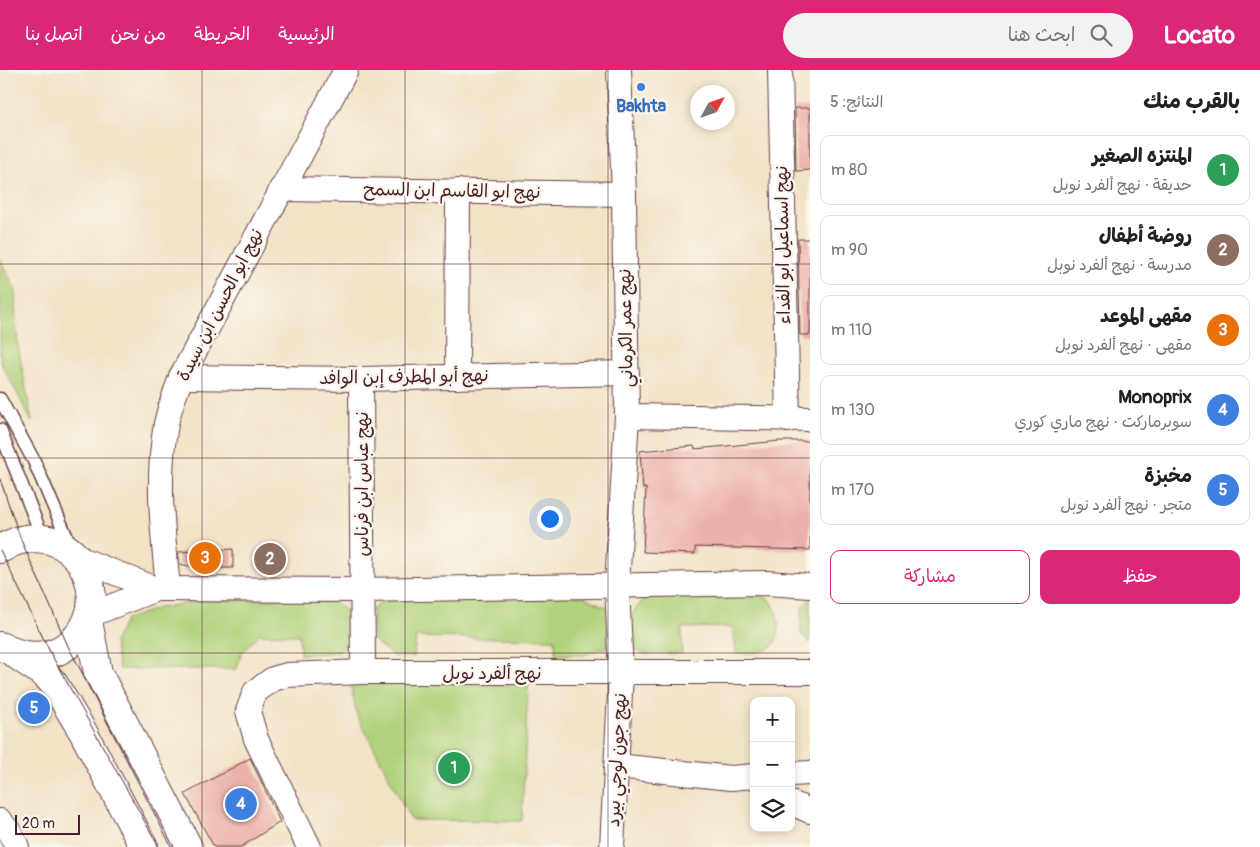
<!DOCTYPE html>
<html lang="ar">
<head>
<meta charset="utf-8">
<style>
  :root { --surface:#fff; --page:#f2f2f2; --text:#222; --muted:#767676; --line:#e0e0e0; --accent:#db2777 }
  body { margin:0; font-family:Pangolin,"Playpen Sans Arabic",sans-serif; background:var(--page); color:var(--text); direction:rtl }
  .controls { position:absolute; right:15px; bottom:15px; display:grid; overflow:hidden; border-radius:10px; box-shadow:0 2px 8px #0003 }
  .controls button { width:45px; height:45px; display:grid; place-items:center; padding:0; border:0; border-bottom:1px solid var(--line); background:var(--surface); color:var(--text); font:25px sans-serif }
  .compass { position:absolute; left:690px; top:15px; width:45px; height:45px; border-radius:50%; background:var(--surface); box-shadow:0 2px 8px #0003; rotate:50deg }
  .scale { position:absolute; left:15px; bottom:12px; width:65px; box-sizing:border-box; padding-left:5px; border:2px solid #4a1f2b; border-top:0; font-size:14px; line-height:18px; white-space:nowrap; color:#4a1f2b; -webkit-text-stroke:4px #fbf7ec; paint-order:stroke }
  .you { position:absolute; left:549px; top:448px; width:18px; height:18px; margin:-12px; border:4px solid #fff; border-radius:50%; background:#1a73e8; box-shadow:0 0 0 8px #1a73e833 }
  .badge { display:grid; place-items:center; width:32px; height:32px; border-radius:50%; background:var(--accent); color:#fff; font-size:16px; font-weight:700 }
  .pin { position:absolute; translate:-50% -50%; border:2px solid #fff; box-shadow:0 1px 5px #0006 }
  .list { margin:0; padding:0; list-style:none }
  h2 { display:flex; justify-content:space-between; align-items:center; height:65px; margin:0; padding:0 20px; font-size:21px }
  h2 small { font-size:16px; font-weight:400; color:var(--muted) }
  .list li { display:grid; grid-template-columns:32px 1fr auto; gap:15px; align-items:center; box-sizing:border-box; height:70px; margin:0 10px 10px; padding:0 10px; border:1px solid var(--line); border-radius:10px }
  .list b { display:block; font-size:19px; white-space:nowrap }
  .list p { margin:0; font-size:16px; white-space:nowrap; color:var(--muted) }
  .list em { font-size:16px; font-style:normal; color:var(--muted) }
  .actions { display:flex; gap:10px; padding:15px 20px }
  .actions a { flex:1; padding:11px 0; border:1px solid var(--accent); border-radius:10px; text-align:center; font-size:18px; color:var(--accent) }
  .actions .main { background:var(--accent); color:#fff }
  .icon { flex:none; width:28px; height:28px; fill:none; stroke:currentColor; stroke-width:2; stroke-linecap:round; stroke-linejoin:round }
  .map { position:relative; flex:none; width:810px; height:777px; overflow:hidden; direction:ltr }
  header { display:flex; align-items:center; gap:30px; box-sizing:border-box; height:70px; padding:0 25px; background:var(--accent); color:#fff }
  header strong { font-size:24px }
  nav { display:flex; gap:28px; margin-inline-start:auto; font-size:18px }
  .search { width:350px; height:45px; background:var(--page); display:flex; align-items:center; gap:12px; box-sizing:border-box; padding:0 18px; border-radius:28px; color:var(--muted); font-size:19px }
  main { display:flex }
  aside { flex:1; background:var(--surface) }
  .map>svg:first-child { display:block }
  .green { fill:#b1d27b; stroke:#7e7853 }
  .building { fill:#ecb1a9 }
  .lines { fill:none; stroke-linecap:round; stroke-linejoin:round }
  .service-casing { stroke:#633c42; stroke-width:15 }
  .minor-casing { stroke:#633c42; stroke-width:26 }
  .tertiary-casing { stroke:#633c42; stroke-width:30 }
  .service { stroke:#fff; stroke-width:12 }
  .minor { stroke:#fff; stroke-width:24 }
  .tertiary { stroke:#fff; stroke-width:28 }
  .tram { stroke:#4a1f2b; stroke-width:1 }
  .grid { fill:none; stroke:#4a1f2b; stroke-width:1; stroke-opacity:0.55 }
  .shop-dot { fill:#3f7fe0; stroke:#fbf7ec; stroke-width:2 }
  .labels { text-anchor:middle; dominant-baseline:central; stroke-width:4.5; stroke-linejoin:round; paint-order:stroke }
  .shop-label { font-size:18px; font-weight:bold; fill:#366cbe; stroke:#fbf7ec }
  .street-label { font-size:18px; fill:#4a1f2b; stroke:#fbf7ec }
</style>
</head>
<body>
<header>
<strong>Locato</strong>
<div class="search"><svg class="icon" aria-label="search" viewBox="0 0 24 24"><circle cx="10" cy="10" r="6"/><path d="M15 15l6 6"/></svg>ابحث هنا</div>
<nav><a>الرئيسية</a><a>الخريطة</a><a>من نحن</a><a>اتصل بنا</a></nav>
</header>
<main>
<aside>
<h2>بالقرب منك<small>النتائج: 5</small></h2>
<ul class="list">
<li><span class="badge" style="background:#2e9e5b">1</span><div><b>المنتزه الصغير</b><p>حديقة · نهج ألفرد نوبل</p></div><em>80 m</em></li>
<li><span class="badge" style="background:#8d6e63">2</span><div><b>روضة أطفال</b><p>مدرسة · نهج ألفرد نوبل</p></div><em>90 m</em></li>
<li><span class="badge" style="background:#e8710a">3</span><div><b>مقهى الموعد</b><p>مقهى · نهج ألفرد نوبل</p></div><em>110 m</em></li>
<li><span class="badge" style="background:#3f7fe0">4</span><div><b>Monoprix</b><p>سوبرماركت · نهج ماري كوري</p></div><em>130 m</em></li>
<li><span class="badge" style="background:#3f7fe0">5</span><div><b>مخبزة</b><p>متجر · نهج ألفرد نوبل</p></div><em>170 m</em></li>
</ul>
<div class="actions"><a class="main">حفظ</a><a>مشاركة</a></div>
</aside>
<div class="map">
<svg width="810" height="777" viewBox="0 0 810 777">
  <rect width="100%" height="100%" fill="#fbf7ec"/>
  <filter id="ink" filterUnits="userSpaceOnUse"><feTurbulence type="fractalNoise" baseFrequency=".02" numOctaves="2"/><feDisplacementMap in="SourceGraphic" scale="10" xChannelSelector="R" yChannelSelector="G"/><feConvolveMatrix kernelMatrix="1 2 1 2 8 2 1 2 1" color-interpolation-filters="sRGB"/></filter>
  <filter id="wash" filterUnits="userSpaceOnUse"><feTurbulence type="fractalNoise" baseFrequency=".0096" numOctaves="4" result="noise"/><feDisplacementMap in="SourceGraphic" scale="20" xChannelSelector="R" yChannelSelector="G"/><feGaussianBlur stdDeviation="1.12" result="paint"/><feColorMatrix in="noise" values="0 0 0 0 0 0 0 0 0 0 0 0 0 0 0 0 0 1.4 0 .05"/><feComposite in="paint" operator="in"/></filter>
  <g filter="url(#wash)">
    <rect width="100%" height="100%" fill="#f2e3c7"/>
    <g class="green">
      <polygon points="0,189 16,221 15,236 18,275 32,352 0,291"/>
      <path d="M653,524h103c5,1 11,3 14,6 9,10 13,39 1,47 -11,7 -23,6 -35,6l-3,-26 -51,1v25l-37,1 -9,-3c-12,-22 -6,-46 17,-57z"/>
      <polygon points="582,526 610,539 607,577 583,585 556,585 555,569 416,567 414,587 393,586 373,570 372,540 387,527"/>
      <polygon points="328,527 351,545 352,572 338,582 300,585 299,565 259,564 241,584 237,599 119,599 114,572 126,549 159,538 198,531"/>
      <polygon points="810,529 810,573 801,564 802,537"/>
      <polygon points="350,612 528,615 522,751 411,750 357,645"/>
    </g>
    <g id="blocks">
      <g class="building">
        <polygon points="795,38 810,38 810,100 796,101"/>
        <polygon points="798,169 810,169 810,265 800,265"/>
        <polygon points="780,371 810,371 810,480 695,477 695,484 643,482 646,418 643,419 640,381 694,376 695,379"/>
        <polygon points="233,479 233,498 197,498 180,494 178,482"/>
        <polygon points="250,688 280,752 241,777 214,777 185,724"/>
      </g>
    </g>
  </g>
  <g filter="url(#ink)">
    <use href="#blocks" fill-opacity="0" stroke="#633c42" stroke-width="1"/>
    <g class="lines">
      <defs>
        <g id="service">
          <polyline points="0,329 34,391 71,477"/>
          <polyline points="0,360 43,469"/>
        </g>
        <g id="minor">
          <polyline points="780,0 788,350"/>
          <polyline points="281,119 624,124"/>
          <polyline points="181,307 361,309 627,303"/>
          <polyline points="457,307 458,121"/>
          <polyline points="361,309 363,602"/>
          <polyline points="627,346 810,349"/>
          <polyline points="78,488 156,519 90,545"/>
          <path d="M168,518c-5,-54 -12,-109 -2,-164 3,-16 10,-32 15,-47l165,-307"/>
          <polyline points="156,519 362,520 766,513 810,516"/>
          <polyline points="617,696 731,708 754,706"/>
          <polyline points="791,704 810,703"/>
          <polyline points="791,733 810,741"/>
          <polyline points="0,751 10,763 17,777"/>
          <polyline points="309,777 256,669 248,641 255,622 273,609 287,605 363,602 810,602"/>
          <polyline points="612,777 621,603 617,516 627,346 624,124 619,0"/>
        </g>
        <g id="tertiary">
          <path d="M0,479c7,-3 14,-8 21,-9 67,-15 100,79 37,111 -20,9 -39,5 -58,-5"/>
          <polyline points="88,551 98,603 188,777"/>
          <polyline points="15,584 47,606 54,614 83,662 144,777"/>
        </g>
      </defs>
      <use href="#service" class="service-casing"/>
      <use href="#minor" class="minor-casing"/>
      <use href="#tertiary" class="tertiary-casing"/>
      <use href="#service" class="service"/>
      <use href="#minor" class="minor"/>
      <use href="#tertiary" class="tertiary"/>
      <g class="tram">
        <polyline points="0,409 21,470 68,576 174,777"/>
        <polyline points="0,480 51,584 159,777"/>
      </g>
    </g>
  </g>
  <path class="grid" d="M202,0v777M405,0v777M608,0v777M0,194h810M0,388h810M0,583h810"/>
  <circle class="shop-dot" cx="641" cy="17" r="5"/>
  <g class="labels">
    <g class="shop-label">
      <text x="641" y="36">Bakhta</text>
    </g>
    <g class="street-label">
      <text transform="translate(452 121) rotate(1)">نهج ابو القاسم ابن السمح</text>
      <text transform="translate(783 175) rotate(-91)">نهج اسماعيل ابو الفداء</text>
      <text transform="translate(220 235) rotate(-63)">نهج ابو الحسن ابن سيدة</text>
      <text transform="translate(626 258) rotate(-91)">نهج عمر الكرماني</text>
      <text transform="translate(404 307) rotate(-1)">نهج أبو المطرف إبن الوافد</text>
      <text transform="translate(362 414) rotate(-90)">نهج عباس ابن فرناس</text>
      <text x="492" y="603">نهج ألفرد نوبل</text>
      <text transform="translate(617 690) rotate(-87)">نهج جون لوجي بيرد</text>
    </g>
  </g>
</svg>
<div class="controls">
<button>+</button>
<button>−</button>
<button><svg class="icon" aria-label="layers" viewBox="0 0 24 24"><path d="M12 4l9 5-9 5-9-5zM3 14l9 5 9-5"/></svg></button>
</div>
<svg class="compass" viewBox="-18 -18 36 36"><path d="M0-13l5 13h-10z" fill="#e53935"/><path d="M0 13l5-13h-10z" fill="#767676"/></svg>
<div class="scale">20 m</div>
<div class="you"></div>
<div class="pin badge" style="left:454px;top:698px;background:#2e9e5b">1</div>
<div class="pin badge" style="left:270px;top:489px;background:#8d6e63">2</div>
<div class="pin badge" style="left:205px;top:488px;background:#e8710a">3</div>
<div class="pin badge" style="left:241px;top:734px;background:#3f7fe0">4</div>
<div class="pin badge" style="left:34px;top:638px;background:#3f7fe0">5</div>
</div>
</main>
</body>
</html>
